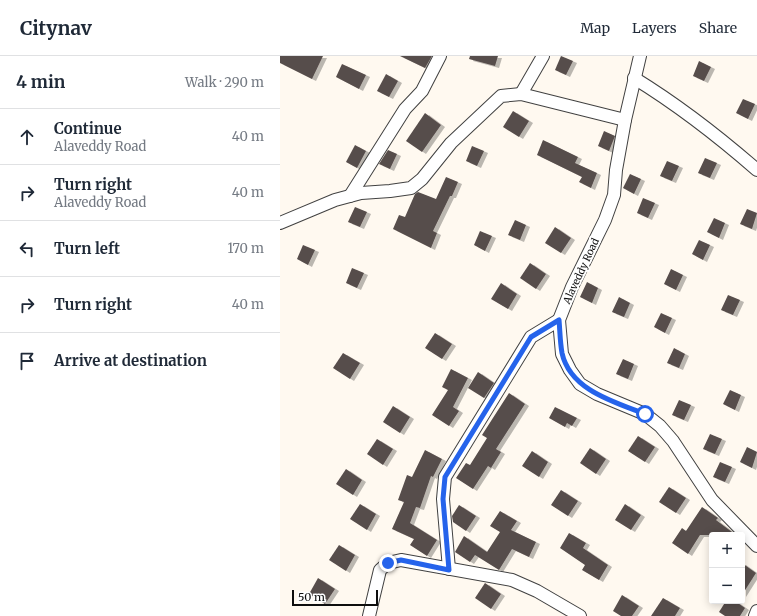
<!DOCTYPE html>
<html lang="en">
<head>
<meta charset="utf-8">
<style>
  :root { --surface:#fff; --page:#f2f2f3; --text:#1f2937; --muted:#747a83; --line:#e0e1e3 }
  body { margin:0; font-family:Merriweather,serif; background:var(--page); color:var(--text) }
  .controls { position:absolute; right:12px; bottom:12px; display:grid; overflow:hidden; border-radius:4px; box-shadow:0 2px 10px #0003 }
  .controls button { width:36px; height:36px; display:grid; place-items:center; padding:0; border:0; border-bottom:1px solid var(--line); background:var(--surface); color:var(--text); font:20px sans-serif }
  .scale { position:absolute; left:12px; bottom:10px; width:86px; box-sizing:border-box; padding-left:4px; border:2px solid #0e0e0e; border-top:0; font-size:11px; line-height:14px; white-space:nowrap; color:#0e0e0e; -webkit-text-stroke:3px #fff; paint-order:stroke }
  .stop { position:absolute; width:12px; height:12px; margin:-9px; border:3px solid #2563eb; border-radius:50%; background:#fff }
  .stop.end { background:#2563eb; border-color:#fff; box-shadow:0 1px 4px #0008 }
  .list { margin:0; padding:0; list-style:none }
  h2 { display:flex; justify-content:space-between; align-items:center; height:52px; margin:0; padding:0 16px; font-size:17px }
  h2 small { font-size:13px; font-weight:400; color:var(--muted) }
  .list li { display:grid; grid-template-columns:26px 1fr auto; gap:12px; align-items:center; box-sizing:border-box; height:56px; padding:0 16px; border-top:1px solid var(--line) }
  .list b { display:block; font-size:15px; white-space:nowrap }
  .list p { margin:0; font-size:13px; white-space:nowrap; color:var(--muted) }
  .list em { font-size:13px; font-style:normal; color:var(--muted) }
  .icon { flex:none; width:22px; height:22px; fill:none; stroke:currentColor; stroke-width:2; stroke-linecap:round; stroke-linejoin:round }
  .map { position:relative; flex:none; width:477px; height:560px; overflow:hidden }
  header { display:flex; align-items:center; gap:24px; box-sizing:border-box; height:56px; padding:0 20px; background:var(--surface); border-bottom:1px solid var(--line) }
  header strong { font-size:19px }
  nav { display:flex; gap:22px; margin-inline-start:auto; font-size:14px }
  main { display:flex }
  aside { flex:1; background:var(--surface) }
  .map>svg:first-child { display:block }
  .building { fill:#574d4b; filter:url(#shadow) }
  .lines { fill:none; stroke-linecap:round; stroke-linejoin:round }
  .minor-casing { stroke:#414141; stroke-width:14 }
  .minor { stroke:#fff; stroke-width:12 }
  .route { stroke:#2563eb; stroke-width:5 }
  .labels { text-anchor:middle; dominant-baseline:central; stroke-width:4; stroke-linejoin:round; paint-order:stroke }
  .street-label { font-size:10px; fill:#0e0e0e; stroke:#fff }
</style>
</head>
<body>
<header>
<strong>Citynav</strong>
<nav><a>Map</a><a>Layers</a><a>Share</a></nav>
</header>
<main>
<aside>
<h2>4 min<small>Walk · 290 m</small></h2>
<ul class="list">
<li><svg class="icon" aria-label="ahead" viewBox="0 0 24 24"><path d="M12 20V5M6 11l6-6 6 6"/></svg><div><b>Continue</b><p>Alaveddy Road</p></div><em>40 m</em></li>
<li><svg class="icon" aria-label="right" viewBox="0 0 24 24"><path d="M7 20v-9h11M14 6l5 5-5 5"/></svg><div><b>Turn right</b><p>Alaveddy Road</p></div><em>40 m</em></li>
<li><svg class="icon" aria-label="left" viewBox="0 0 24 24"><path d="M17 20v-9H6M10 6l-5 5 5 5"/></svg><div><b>Turn left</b></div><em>170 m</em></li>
<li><svg class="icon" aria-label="right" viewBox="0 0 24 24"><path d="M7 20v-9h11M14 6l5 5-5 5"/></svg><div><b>Turn right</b></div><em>40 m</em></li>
<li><svg class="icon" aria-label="arrive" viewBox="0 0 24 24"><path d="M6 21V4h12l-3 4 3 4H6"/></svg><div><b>Arrive at destination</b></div></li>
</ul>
</aside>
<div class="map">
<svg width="477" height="560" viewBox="0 0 477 560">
  <defs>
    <filter id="shadow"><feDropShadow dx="4" dy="2" stdDeviation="0" flood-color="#0004"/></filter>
  </defs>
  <rect width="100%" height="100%" fill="#fff9f0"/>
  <g class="building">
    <polygon points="0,0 43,0 32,23 0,7"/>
    <polygon points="120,0 152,0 145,12"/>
    <polygon points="190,0 218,0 215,10 189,3"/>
    <polygon points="281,0 293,5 286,19 275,14"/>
    <polygon points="419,5 431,11 424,25 413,20"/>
    <polygon points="62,8 86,19 79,33 56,21"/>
    <polygon points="106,18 118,25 109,41 97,35"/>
    <polygon points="463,43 475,48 468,63 456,57"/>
    <polygon points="233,55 249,65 239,81 223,71"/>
    <polygon points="145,57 161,69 142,96 126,85"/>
    <polygon points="324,75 335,80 329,95 318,90"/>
    <polygon points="263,84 298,101 295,107 317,117 311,132 299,126 302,121 257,99"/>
    <polygon points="75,89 86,95 77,112 66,106"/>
    <polygon points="192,90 204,95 197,110 186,105"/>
    <polygon points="108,94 117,98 110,113 99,108"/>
    <polygon points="425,102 437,107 430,122 418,117"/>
    <polygon points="387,105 399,110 392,125 380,120"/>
    <polygon points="350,118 361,123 354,138 343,132"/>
    <polygon points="166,121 178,126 172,140 170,140 153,175 157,177 151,192 113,173 119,159 125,161 135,138 138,136 156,143"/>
    <polygon points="363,142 375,147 368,162 357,157"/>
    <polygon points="75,151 87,156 80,171 68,166"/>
    <polygon points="467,153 477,157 472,173 460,168"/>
    <polygon points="434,162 445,167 439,182 427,176"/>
    <polygon points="235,164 246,169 240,184 228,179"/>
    <polygon points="275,171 291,182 281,197 265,187"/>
    <polygon points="200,175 212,180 205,195 194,189"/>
    <polygon points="419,184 430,189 423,204 412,198"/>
    <polygon points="23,189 35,194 28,209 17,203"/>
    <polygon points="250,207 266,218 256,233 240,222"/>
    <polygon points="72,212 84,217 77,232 66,227"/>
    <polygon points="391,213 403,219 396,234 384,228"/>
    <polygon points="307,226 318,232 312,247 300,241"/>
    <polygon points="221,227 237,238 228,253 211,243"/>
    <polygon points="448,239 460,244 453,259 441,254"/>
    <polygon points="339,241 350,247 344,261 332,256"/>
    <polygon points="381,257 392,262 385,277 374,271"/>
    <polygon points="155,277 172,288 162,303 145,292"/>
    <polygon points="394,292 405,298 399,312 387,307"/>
    <polygon points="63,297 80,307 70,323 53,312"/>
    <polygon points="343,303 354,308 348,323 336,318"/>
    <polygon points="171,313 188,322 173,351 179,355 169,370 152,359 168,334 162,331"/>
    <polygon points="198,316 214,327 204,342 188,332"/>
    <polygon points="450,334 461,339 455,354 443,348"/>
    <polygon points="229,337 245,348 216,393 221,396 211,412 208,410 193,433 176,422 186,407 190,409 207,382 202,379"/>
    <polygon points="399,344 411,349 404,364 392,359"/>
    <polygon points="113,350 130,361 120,377 103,366"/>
    <polygon points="275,351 297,362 292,370 287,367 285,371 269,362"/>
    <polygon points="430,378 442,383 435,398 423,393"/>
    <polygon points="358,380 375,391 365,406 348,395"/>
    <polygon points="97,383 113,393 103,409 87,398"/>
    <polygon points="467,391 477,396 472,412 460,406"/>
    <polygon points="310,392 326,403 316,418 300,407"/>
    <polygon points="145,394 162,403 153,421 151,420 140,452 136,451 130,467 157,484 147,500 130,489 134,483 112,473 124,446 118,444 127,419 132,421"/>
    <polygon points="252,395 268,406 259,421 242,410"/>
    <polygon points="440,406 452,411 445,426 433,421"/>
    <polygon points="66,413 82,424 73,439 56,428"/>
    <polygon points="389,431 406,442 396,457 379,446"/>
    <polygon points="281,434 298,445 288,460 271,449"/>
    <polygon points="80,448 96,458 87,474 70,463"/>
    <polygon points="345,448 361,459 351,474 335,464"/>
    <polygon points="179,449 196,460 186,475 173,466 172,460"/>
    <polygon points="422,451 438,462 436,464 456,479 420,479 408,498 392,487 402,472 406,475"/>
    <polygon points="220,455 237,465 231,474 256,486 249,501 232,493 219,514 195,499 190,506 175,496 184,480 207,496 220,476 210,470"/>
    <polygon points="289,477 306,487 303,492 328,509 319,524 302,514 305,509 280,492"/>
    <polygon points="59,489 75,499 66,515 49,504"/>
    <polygon points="462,507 476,517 462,539"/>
    <polygon points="38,522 55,533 45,548 29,538"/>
    <polygon points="205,527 221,538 211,553 195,542"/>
    <polygon points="342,539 359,550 352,560 341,560 333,555"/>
    <polygon points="383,542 400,552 395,560 371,560"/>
    <polygon points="446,545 455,545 465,552 460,560 445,560 439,556"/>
  </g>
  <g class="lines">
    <defs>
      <g id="minor">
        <polyline points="360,0 345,64 336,114 334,139 325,164 292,231 279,264 282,298 290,314 300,328 317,338 365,358 380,370 393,385 432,444 477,490"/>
        <path d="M354,22c44,27 84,58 123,92"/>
        <polyline points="241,38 263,0"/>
        <polyline points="70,140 125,53 142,35 160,0"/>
        <polyline points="0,167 55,144 81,137 110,135 131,132 142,123 171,87 221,40 241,38 345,64"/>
        <polyline points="169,513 163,443 165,421 251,281 279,264"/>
        <polyline points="89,560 100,514 108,507 121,504 232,524 257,535 300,560"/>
        <polyline points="475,560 477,555"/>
      </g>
    </defs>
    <use href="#minor" class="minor-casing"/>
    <use href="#minor" class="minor"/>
  </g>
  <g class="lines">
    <path class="route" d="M108,507l13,-3 48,10 -6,-71 2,-22 86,-140 28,-17c1,11 1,22 3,33 8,37 52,49 83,61"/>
  </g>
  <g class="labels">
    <g class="street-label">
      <text transform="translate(301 215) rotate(-65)">Alaveddy Road</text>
    </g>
  </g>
</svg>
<div class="controls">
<button>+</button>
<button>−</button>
</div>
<div class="scale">50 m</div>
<div class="stop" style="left:365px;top:358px"></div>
<div class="stop end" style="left:108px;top:507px"></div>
</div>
</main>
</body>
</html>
